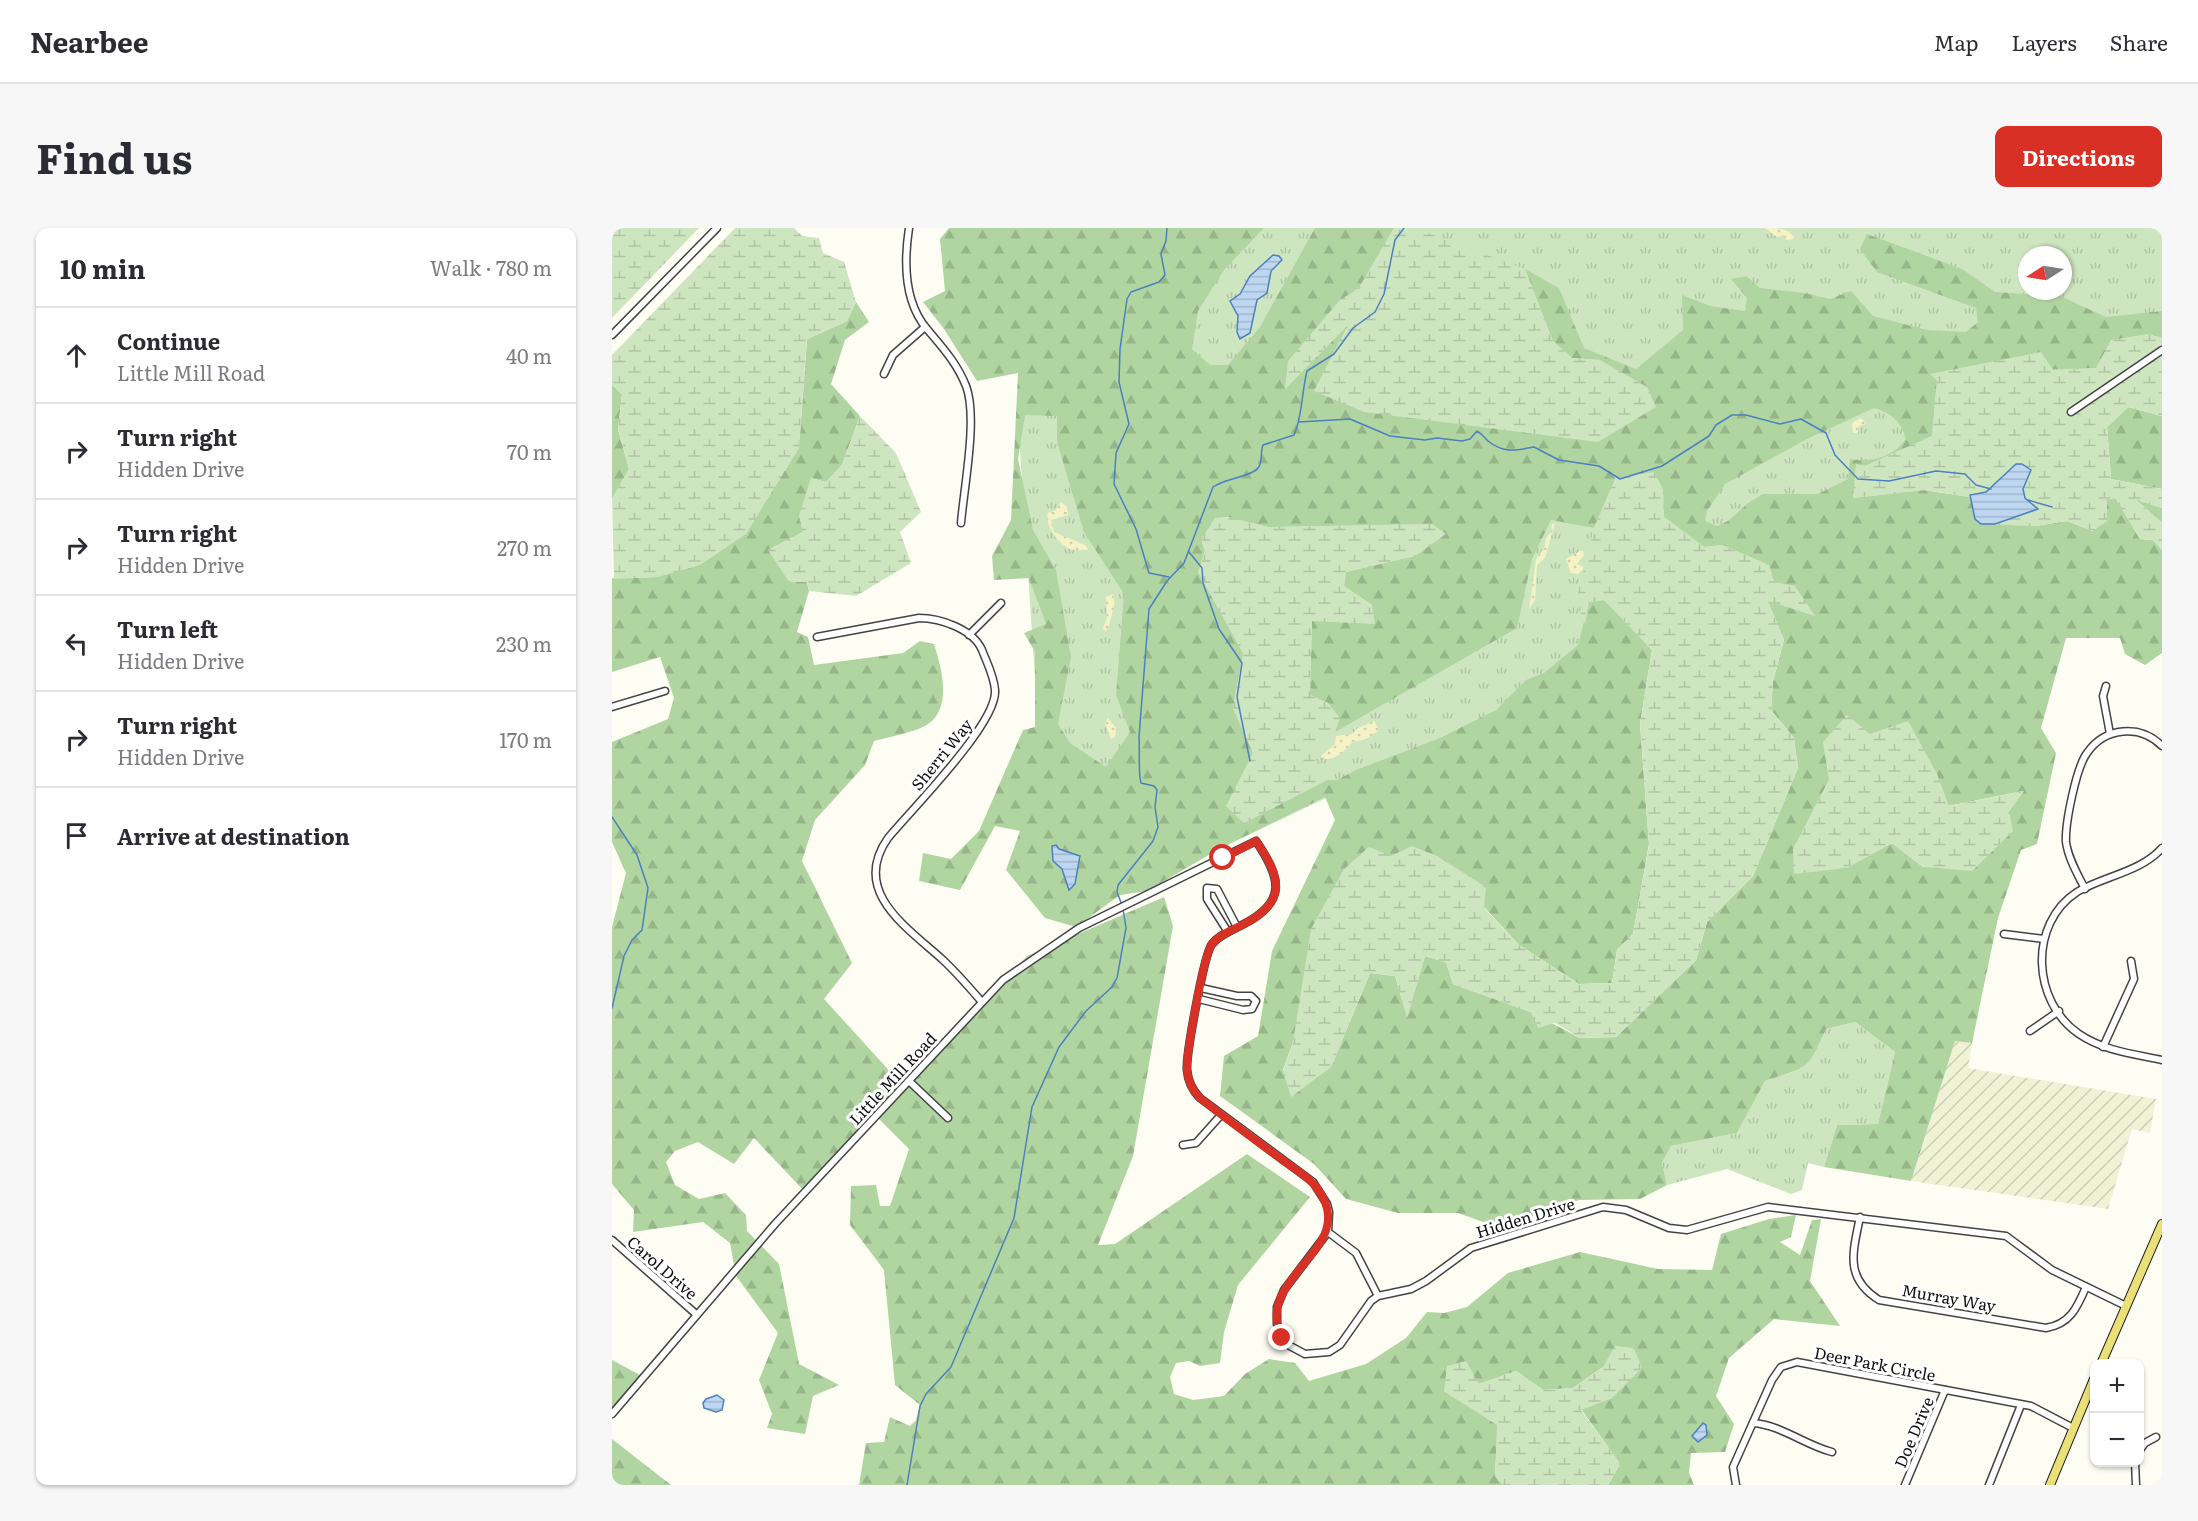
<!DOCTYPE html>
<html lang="en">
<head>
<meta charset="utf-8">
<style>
  :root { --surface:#fff; --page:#f7f7f7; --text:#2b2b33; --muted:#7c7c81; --line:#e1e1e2; --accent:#d93025 }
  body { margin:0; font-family:Literata,serif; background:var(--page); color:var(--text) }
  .controls { position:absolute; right:18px; bottom:18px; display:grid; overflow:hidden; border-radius:12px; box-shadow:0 2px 4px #0004 }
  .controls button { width:54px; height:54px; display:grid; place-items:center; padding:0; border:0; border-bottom:2px solid var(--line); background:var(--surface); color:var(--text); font:30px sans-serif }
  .compass { position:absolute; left:1406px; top:18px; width:54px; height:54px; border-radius:50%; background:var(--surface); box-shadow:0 2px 4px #0004; rotate:258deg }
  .stop { position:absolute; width:18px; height:18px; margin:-14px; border:4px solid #d93025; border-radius:50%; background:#fff }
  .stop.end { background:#d93025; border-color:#fff; box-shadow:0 2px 6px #0008 }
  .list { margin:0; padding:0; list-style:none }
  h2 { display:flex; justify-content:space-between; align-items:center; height:78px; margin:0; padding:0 24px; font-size:26px }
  h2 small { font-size:20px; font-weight:400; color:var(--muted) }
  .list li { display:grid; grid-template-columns:39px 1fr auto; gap:18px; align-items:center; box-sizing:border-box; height:96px; padding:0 24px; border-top:2px solid var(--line) }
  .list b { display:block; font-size:22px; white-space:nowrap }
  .list p { margin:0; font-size:20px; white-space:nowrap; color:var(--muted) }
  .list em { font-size:20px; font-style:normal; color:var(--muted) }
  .icon { flex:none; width:33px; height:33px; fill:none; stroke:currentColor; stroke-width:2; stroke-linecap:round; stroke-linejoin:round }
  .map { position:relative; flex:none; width:1550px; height:1257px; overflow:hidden; border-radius:12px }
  header { display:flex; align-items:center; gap:36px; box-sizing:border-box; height:84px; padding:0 30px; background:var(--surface); border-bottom:2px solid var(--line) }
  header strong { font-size:28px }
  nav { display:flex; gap:33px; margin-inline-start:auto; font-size:21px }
  .intro { display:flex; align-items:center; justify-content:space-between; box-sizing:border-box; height:144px; padding:0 36px }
  h1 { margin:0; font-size:42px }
  .button { padding:15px 27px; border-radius:12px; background:var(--accent); color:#fff; font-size:21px; font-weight:700 }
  main { display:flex; gap:36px; padding:0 36px }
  aside { flex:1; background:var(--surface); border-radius:12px; box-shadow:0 2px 4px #0004 }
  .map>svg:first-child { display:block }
  .farmland { fill:url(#farmland-furrows) }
  .grass { fill:url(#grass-tufts); fill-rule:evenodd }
  .forest { fill:url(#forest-firs); fill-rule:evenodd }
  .wetland { fill:url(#wetland-marsh) }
  .sand { fill:url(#sand-dots) }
  .water { fill:url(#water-rules); stroke:#4c80c0; stroke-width:1.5 }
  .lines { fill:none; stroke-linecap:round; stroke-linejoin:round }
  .stream { stroke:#4c80c0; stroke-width:1.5 }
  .minor-casing { stroke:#434343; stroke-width:9 }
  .major-casing { stroke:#212121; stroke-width:10 }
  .minor { stroke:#fff; stroke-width:6 }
  .major { stroke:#ebe078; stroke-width:8 }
  .route { stroke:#d93025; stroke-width:8 }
  .labels { text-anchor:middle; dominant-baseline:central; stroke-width:6; stroke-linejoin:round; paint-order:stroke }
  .street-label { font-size:16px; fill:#101010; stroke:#fff }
</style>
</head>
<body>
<header>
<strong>Nearbee</strong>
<nav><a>Map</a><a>Layers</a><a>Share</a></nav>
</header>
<div class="intro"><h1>Find us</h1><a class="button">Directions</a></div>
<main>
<aside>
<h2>10 min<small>Walk · 780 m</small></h2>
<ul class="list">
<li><svg class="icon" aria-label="ahead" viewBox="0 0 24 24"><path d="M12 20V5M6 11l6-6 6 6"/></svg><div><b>Continue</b><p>Little Mill Road</p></div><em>40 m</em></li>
<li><svg class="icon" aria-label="right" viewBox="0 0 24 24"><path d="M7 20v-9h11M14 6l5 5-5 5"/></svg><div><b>Turn right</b><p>Hidden Drive</p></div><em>70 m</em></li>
<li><svg class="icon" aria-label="right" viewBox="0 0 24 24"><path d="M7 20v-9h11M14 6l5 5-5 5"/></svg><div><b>Turn right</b><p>Hidden Drive</p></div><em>270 m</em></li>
<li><svg class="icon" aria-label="left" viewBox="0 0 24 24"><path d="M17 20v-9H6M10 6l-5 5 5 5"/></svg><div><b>Turn left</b><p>Hidden Drive</p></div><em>230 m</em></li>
<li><svg class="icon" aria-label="right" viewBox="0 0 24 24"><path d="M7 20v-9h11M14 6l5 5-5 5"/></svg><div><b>Turn right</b><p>Hidden Drive</p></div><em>170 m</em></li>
<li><svg class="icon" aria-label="arrive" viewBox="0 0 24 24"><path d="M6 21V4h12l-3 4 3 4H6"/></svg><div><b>Arrive at destination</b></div></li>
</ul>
</aside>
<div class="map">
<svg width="1550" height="1257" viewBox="0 0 1550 1257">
  <defs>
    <pattern id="farmland-furrows" width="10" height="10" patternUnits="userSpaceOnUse" patternTransform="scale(1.5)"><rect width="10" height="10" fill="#f0f2d6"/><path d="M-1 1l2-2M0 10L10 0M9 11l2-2" fill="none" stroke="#cdceb7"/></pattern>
    <pattern id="grass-tufts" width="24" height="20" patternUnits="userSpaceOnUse" patternTransform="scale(1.5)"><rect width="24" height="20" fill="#cee6c0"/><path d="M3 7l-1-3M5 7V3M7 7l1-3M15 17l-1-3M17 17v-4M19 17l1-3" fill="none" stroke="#b0c4a4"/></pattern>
    <pattern id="forest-firs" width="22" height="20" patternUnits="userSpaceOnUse" patternTransform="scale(1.5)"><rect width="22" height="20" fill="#b0d5a1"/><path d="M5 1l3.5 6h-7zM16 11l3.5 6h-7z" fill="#96b68a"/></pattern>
    <pattern id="wetland-marsh" width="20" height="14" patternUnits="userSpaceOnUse" patternTransform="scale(1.5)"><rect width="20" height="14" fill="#cee6c0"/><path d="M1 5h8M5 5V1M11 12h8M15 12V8" fill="none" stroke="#b0c4a4"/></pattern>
    <pattern id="sand-dots" width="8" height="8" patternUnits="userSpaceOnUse" patternTransform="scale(1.5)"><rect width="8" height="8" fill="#f5f2c5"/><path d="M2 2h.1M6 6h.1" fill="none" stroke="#d1cea8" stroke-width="1.8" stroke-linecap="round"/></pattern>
    <pattern id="water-rules" width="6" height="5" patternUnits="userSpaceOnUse" patternTransform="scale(1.5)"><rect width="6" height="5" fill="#bed6f0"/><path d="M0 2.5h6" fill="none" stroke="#a2b7cd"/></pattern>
  </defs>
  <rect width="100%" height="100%" fill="#fefdf4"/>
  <polygon class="farmland" points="1343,813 1360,815 1356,840 1544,871 1538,905 1520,901 1496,981 1299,953"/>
  <g class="grass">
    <path d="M622,0h928v123l-446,261 -497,237 -179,-95 -23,-349zM1415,27h36v36h-36z"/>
    <path d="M1243,794l40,30 -17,72 -41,1 -13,42 -16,-4 -6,27 -11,4 -64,-25 -60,16 -5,-22 9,-17 66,-13 28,-52c44,-15 42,-9 61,-52z"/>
  </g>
  <g class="forest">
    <path d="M337,0h315l-40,42 -26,41 -6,38 18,16h18l32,-38 55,-99h79l-35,60 -20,13 -53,87 64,-65 -35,68 285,-31 -28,-2 -19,-17 -28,-72 34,19 25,60 52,21 47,-39 -1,-35 28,11 35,5 2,-13 -16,-19 15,-3 14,12 44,5 26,6 21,-8 22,25 54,14 39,2 12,-10 -2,-14 -99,-36 -17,-23 7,-15 95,35 33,23 65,4 46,21 56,-6v27l-14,-4 -52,34 -166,6 7,6 -5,56 -67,30 -9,-1 -2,33 70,-8 46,7 65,29 32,-5 26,10 14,-32 9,-1 24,41 13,1 9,10v103l-17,12 -20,-11 -5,-16h-54l-25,90 15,25 -19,91 -16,6 -23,68 -26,125 -17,-2 -44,140 -87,-14 13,-42 41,-1 17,-72 -40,-30 -29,7c-19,43 -17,37 -61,52l-28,52 -66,13 -9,17 5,22 -27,14 -61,1 -79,28 -42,-15h-60l-52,-14 -32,-35 -94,-68 4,-40 34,-20 14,-85 63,-131 -10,-23 -106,52 -72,42 -27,4 -44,32 -31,-9 -39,-48 14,-39 -25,-5 -35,64 -41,-9 4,-28 28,6 28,-28 44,-101 12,-3v-75l-11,-19 22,-9 -17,-46 -35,2 -2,-24 19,-36 7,-147 -41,8 -33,-52 -21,-27 22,-11 -5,-52zM1262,180c17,5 27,13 32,31 -13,18 -34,24 -56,20l-2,20 -30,15h-55l-15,9 -20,18 -11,5 -12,-5 2,-10 18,-27 82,-45zM413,187l32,1v26l27,90 40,62 -8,101 14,37 -24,35 -36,-24 -12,-19 13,-67 -15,-87 -23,-40 -15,-71zM1004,249l47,12 1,28 40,30 18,-2 47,20 5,17 -7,18 17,40 -11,41 -2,29 23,28 4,30 -45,108 -46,46 -11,38 -80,77 -36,1 -49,-26 -78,-28 -7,-22 -21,-6 -18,60 -12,-40 -25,-3 -39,94 -48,3 10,-28 144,-186 82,89 60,39 33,-1 5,-33 16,-16 16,-90 -9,-120 12,-74 -48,-50 -15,2 -11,43 -34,28 -18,7 -30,30 -56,28 -84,32 -19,10h-10l-83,43 -17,-17 26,-53 -20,-45 10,-55 -45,-81 17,-54 13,-1 40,10 164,-3 13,10 -30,22 -69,16 -2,14 28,19 -60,16 -2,74 18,8 12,15 -5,14 182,-104 15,-69 19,-39 43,8zM1324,544l12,34 75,-15 -14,20 -86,56 -31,-24 -46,25 -53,-18 36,-70z"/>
    <path d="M244,74l13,20 -24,18 -14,44 29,32 -18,49 -16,17 -15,-4 -8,54 -35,18 39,32 2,9 -12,41 11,5 6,28 89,-12 17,-12 14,3c7,22 19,63 -6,80 -11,8 -40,13 -54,17l-9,24 -50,55 -13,41 50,102 -28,36 81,89 122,-132 137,-59 9,29 -40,230 -35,89 17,-1 132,-90 63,43 -72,88 -14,47 -4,31 -20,3 -11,-5 -13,2 -6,14 4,17 19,6 31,-4 21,-22 24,-15 26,4 14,18 57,-17 40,-26 21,-26 17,1 23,-6 41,-34 72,-21 78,17 54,1 9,-36 48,-15 27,-4 -5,22 -11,5 20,13 12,-35 9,-1 -11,62 30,45 -66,-7 -45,39 -13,38 18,28 -9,28 -34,1 -2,20 5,12h-86l12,-21 -39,-55 31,-11 -9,-31 -30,21 -30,2 -27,-19 -37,13 -35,7 54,34 -3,50 8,10h-644l7,-42 18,-1 6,-25 20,9 6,-6 4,-15 -25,-20 -11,-115 -34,-45 1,-39 25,-1 4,21h10l19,-57 -32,-32 -71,76 -52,-55 -20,26 -36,-22 -23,9 -9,11 9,23 24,14 26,-6 21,22 1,16 32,33 20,100 40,21 -26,11 -8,38 -38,-6 5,-14 -13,-34 19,-47 -42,-57 -6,-33 -27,-21 -70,10 1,-22 -22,-26v-257l14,-54 -14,-31v-100l56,-23 6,-21 -14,-41 -48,15v-94l46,-1 141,-129 8,-109 40,-18z"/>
    <polygon points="0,157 10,166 6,201 17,241 0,271"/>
    <polygon points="1516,179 1550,188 1550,261 1499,251 1495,199"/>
    <polygon points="1523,271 1550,280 1550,295"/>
    <polygon points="0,1132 30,1148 0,1185"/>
    <polygon points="0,1211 59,1257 0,1257"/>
  </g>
  <g class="wetland">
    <polygon points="0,0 87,0 0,90"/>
    <polygon points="123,0 182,0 190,8 207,10 211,25 232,34 244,74 235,93 195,111 187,220 134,306 88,337 46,349 2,351 0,271 17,241 6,201 10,166 0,157 0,127"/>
    <polygon points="782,0 802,0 913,41 941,113 960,130 988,132 1035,159 1044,179 986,214 752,184 702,163 736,97 673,161 676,133 727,73 747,60"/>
    <polygon points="1536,106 1550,110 1550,188 1516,179 1495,199 1499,251 1550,261 1550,280 1524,272 1550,295 1550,322 1541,312 1528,311 1503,270 1495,271 1495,293 1481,303 1455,293 1423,298 1369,296 1357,269 1312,262 1241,270 1244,236 1253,238 1320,208 1325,152 1318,146 1429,124 1442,143 1484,140 1499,112"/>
    <polygon points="248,188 284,225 309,284 288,304 299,335 244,368 197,363 195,354 177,354 156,322 191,304 187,288 199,250 214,254 230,237"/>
    <polygon points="1042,244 1051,261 1052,289 1092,319 1110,317 1157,337 1162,354 1183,358 1203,388 1156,373 1172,412 1161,453 1159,482 1182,510 1186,540 1141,648 1095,694 1084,732 1004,809 968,810 943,795 926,800 919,784 841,756 834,735 813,728 795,790 783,748 758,745 719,839 679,869 671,843 681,814 699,701 732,641 757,619 779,628 800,618 825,628 874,659 872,680 907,717 967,756 1000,755 1005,722 1021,706 1037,617 1028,496 1040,422 992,372 977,374 973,396 964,373 982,300 1004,249"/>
    <path d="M616,289l40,10 164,-3 14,10 -31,22 -69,16 -2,14 28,19 3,19 -63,-3 -2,74 18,8 12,15c-9,24 -33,27 -22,58l9,4 -83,43 -18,-17 27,-53 -20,-45 10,-55 -45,-81 7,-20 -4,-12 14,-22z"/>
    <polygon points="1235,487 1258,506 1296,493 1324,544 1337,578 1412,563 1397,583 1401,603 1360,643 1311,639 1280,615 1234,640 1182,646 1181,622 1217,552 1211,514"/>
    <polygon points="1003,1118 1022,1120 1030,1140 1000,1170 969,1182 1008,1236 996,1257 891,1257 883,1248 885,1197 832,1163 835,1138 854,1133 867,1156 904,1143 931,1162 961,1160 991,1139"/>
  </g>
  <g class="sand">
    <path d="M1153,0c12,0 26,0 29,11l-8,1 -2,-5 -7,2z"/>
    <polygon points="1249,190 1254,196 1247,198 1246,205 1241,205 1240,195"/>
    <path d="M449,274l6,5 1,8 -17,5 3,12 31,13 4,5c-6,-1 -10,1 -15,0 -13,-2 -30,-24 -26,-37l8,-3z"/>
    <polygon points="943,295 933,330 925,337 923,372 917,381 924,332 933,318 934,309 939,305 940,296"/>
    <polygon points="968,323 971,323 972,327 965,336 972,339 967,346 959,345 954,331"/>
    <path d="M500,366c6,9 -2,24 -4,35l-3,2 -2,-3 4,-10 -1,-21z"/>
    <polygon points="496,490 504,500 503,509 499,511 493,495"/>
    <path d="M762,493l5,9c-10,8 -15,11 -26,11 -7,10 -19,20 -31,18l-1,-3 14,-12 1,-8 16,-2 6,-6z"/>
  </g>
  <g class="water">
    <polygon points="661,27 667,28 670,32 659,43 655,65 645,72 638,105 628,111 625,104 626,88 618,73 628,66 638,48"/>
    <polygon points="1404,236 1410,236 1419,242 1411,261 1413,270 1426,281 1383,296 1369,296 1363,291 1358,267 1374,264"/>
    <polygon points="444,617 447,621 468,628 463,656 457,662 450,641 441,633 440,618"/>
    <polygon points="105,1167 112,1172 110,1182 104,1184 92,1180 91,1175 94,1171"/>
    <polygon points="1091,1195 1094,1197 1095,1207 1086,1214 1080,1208"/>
  </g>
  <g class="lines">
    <g class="stream">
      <polyline points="555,0 554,13 549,26 553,47 547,54 519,64 515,71 508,121 507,154 517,196 504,225 502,256 524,301 537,345 557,349"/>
      <path d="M687,194l51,-3 40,17 35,4 12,-2 25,3 8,-2 7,-8c5,3 7,6 11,10 16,13 29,9 46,6l25,13 40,6 21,13 42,-13 47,-30 7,-11 16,-10h14l34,9 21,-5 25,14 9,22 23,24 31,2 47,-10 29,3 11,11 15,4"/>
      <polyline points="1416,272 1440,279"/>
      <polyline points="577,324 590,340 591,355 607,401 630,435 625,469 638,533"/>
      <polyline points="0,589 25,627 36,660 30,702 20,712 12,728 0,780"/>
      <path d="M510,677l-5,-13 1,-7 35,-44 5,-14 -3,-20 2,-17 -3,-4 -13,-3c-3,-9 -1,-34 -2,-46l10,-128 18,-28 17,-18 29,-76c12,-9 38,-10 45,-19 5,-5 2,-16 5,-23l31,-10c8,-16 8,-45 13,-64l27,-17 19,-26 22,-16 9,-18 11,-54 9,-12"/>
      <polyline points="295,1257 308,1178 314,1166 339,1139 402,990 420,879 447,819 474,783 500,759 505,750 514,700 511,681"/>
    </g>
    <defs>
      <g id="minor">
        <path d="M297,0c-5,33 -5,74 18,101 15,18 30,34 39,57 12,31 -2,101 -5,137"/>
        <polyline points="0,107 105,0"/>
        <polyline points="272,146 281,127 313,99"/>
        <polyline points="1459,184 1550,122"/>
        <polyline points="357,407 389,375"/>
        <path d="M205,409l102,-19c21,0 54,11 63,32 5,13 12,26 13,40 3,33 -84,120 -107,148 -38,54 20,90 55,122 14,13 26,27 38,41"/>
        <polyline points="1494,458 1491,468 1498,506"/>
        <polyline points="0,479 53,463"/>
        <path d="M1550,620c-21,24 -58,28 -85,44 -49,32 -45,110 2,142 25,17 55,20 83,26"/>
        <path d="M1473,661c-7,-14 -17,-31 -19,-47 -1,-18 10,-74 21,-89 18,-26 53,-29 75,-7"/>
        <polyline points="616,704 595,671 595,660 605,661 625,699"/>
        <polyline points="1392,706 1432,711"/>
        <polyline points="587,771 631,782 640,781 644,773 639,768 625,768 589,760"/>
        <polyline points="1418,803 1447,783"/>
        <polyline points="1491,819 1522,751 1519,733"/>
        <polyline points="297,853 336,890"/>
        <polyline points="571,917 584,915 609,887"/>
        <path d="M1248,989c-7,35 -16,61 19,83l167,28c24,-4 31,-20 40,-41"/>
        <polyline points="716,1004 744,1025 766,1068"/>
        <polyline points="0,1012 84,1086"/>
        <path d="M0,1186l163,-190 228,-244 76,-52 177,-87c25,37 32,61 -14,84 -10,5 -23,10 -30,19 -8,10 -26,111 -25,126 1,11 5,20 13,28l113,84 14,22 2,8 -1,20 -44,58 -7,17v17l5,14 8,8 15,8 24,-2 11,-7 31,-44 7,-5 33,-7 15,-8 45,-33 132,-41 23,3 43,18 18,2 81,-23 238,29 46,34 74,36"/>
        <path d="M1141,1195c28,2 52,22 79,29"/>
        <polyline points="1528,1222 1533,1215 1544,1209"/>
        <polyline points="1523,1234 1524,1257"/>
        <polyline points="1124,1257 1121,1239 1160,1152 1169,1139 1185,1134 1419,1178 1461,1200"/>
        <polyline points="1293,1257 1333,1162"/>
        <polyline points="1377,1257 1409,1177"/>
      </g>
      <g id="major">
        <polyline points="1489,1136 1550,996"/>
        <polyline points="1438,1257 1482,1151"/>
      </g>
    </defs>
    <use href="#minor" class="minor-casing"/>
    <use href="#major" class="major-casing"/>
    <use href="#minor" class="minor"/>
    <use href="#major" class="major"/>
  </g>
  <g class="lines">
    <path class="route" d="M611,630l33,-17c26,37 32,61 -14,84 -10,5 -23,10 -30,19 -8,10 -26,110 -25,126 1,11 5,20 13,28 26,21 54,41 81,61 12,9 27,17 36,29 46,61 -66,88 -35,150"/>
  </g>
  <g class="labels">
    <g class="street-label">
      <text transform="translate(329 526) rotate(-51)">Sherri Way</text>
      <text transform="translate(280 850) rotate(-47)">Little Mill Road</text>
      <text transform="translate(913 989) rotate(-17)">Hidden Drive</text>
      <text transform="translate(51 1039) rotate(41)">Carol Drive</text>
      <text transform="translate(1337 1069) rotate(10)">Murray Way</text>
      <text transform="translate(1263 1135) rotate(11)">Deer Park Circle</text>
      <text transform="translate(1301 1204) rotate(-67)">Doe Drive</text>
    </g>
  </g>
</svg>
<div class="controls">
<button>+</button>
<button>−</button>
</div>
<svg class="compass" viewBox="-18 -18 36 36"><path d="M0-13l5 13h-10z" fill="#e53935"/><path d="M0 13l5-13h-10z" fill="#7c7c81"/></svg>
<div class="stop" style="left:611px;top:630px"></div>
<div class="stop end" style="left:670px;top:1110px"></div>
</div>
</main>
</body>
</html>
